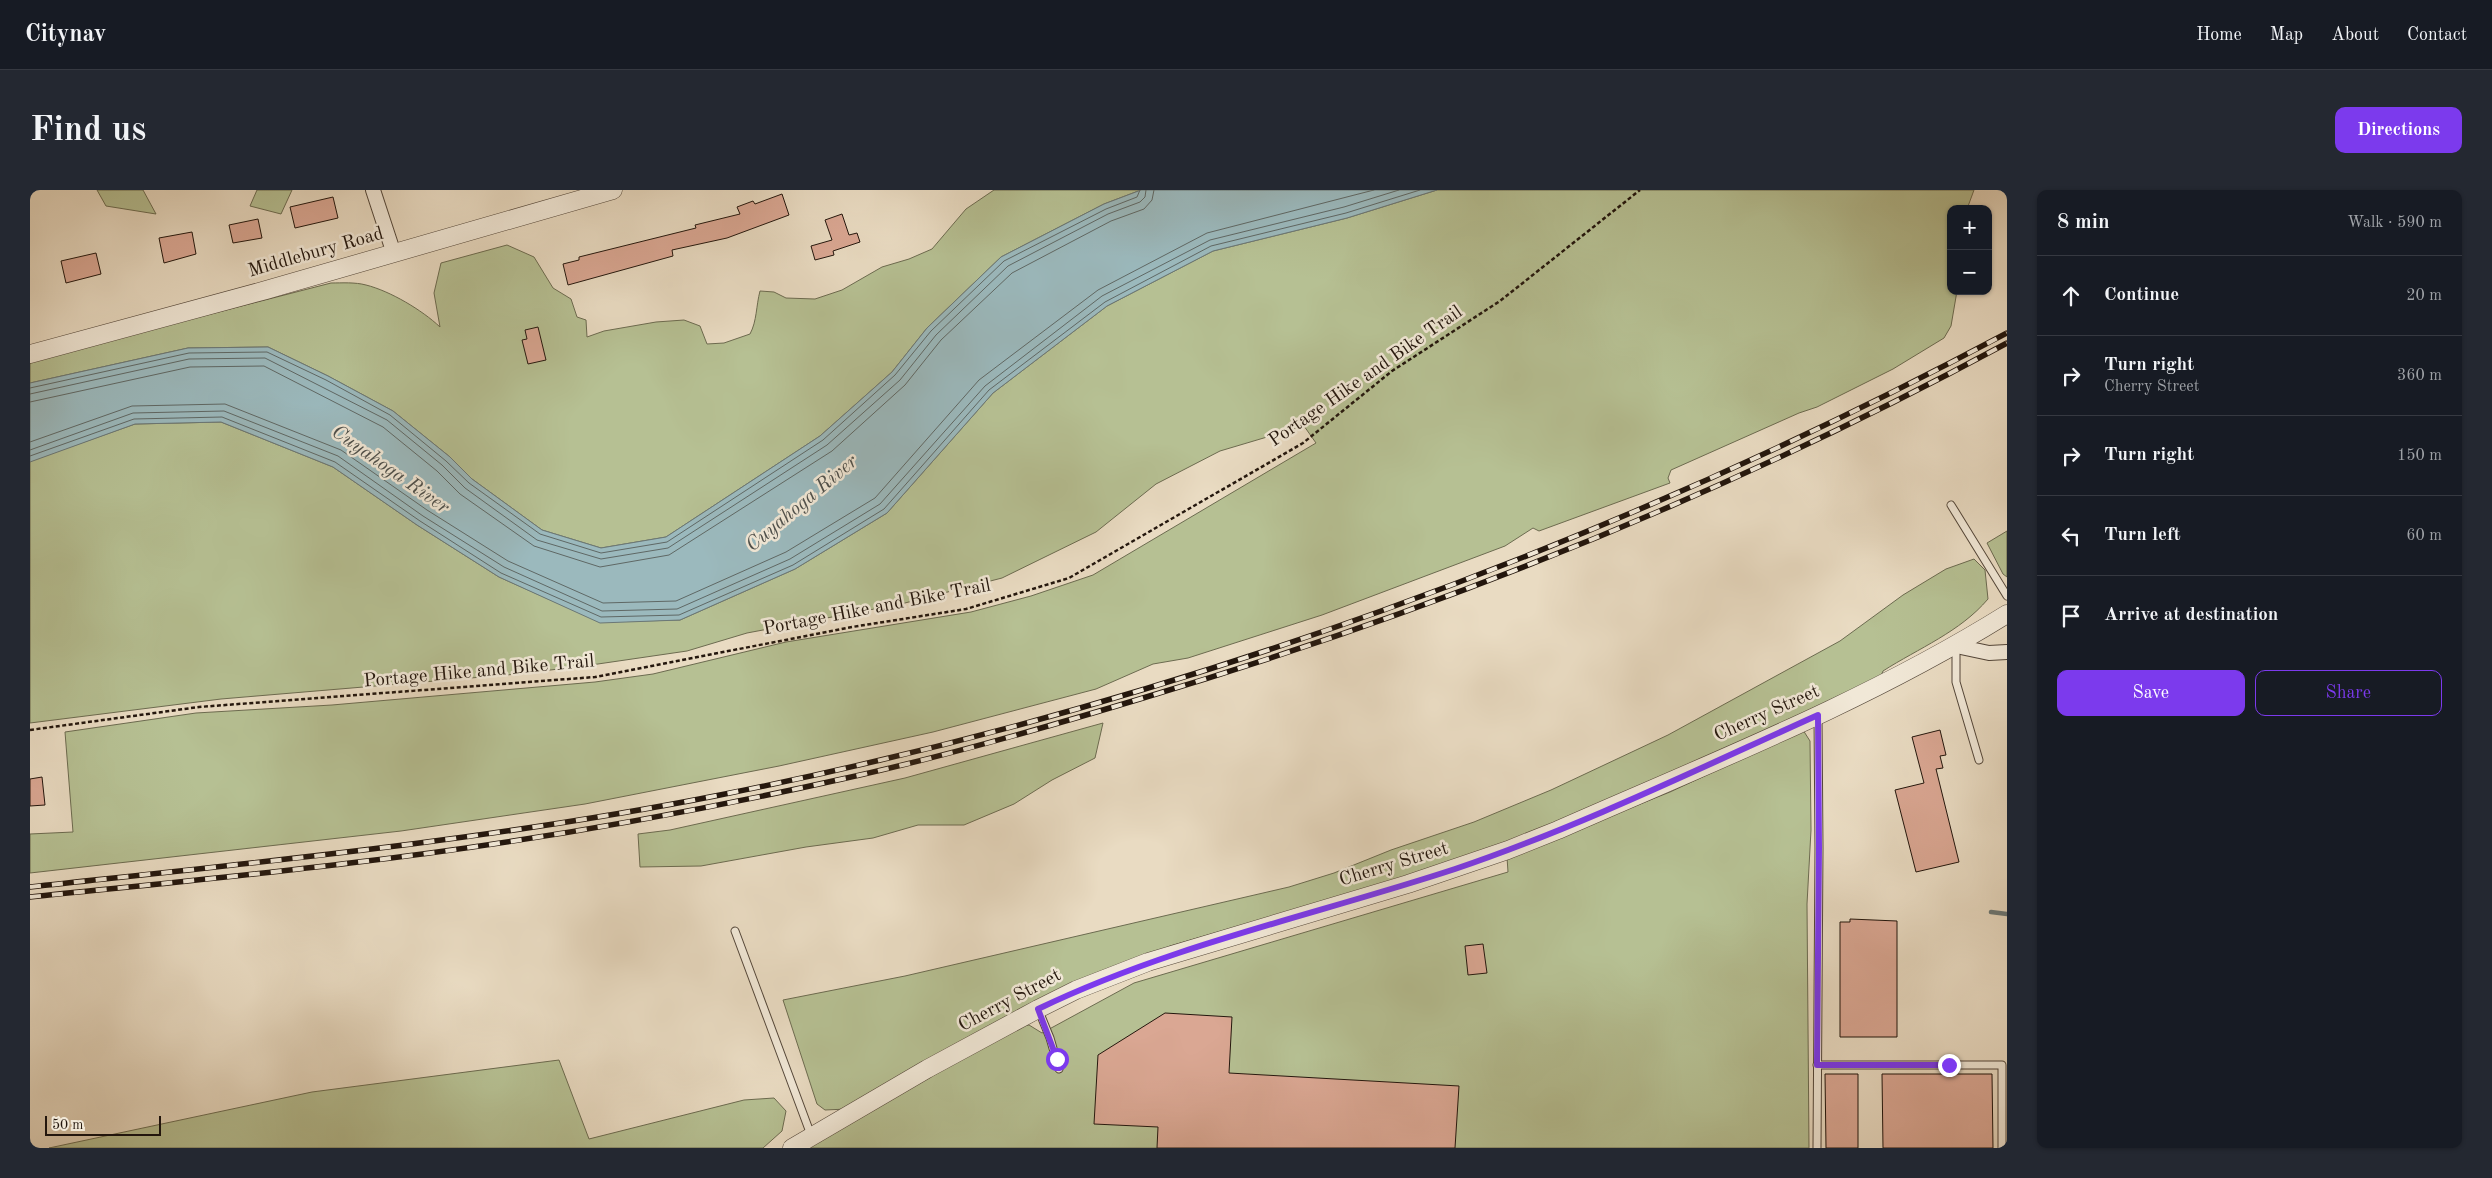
<!DOCTYPE html>
<html lang="en">
<head>
<meta charset="utf-8">
<style>
  :root { --surface:#171b24; --page:#242831; --text:#f1f3f6; --muted:#9ea1a6; --line:#363941; --accent:#7c3aed }
  body { margin:0; font-family:"Old Standard TT",serif; background:var(--page); color:var(--text) }
  .controls { position:absolute; right:15px; top:15px; display:grid; overflow:hidden; border-radius:10px; box-shadow:0 1px 4px #0004 }
  .controls button { width:45px; height:45px; display:grid; place-items:center; padding:0; border:0; border-bottom:1px solid var(--line); background:var(--surface); color:var(--text); font:25px sans-serif }
  .scale { position:absolute; left:15px; bottom:12px; width:116px; box-sizing:border-box; padding-left:5px; border:2px solid #23160d; border-top:0; font-size:14px; line-height:18px; white-space:nowrap; color:#23160d; -webkit-text-stroke:4px #f1e8d7; paint-order:stroke }
  .stop { position:absolute; width:15px; height:15px; margin:-11px; border:4px solid #7c3aed; border-radius:50%; background:#fff }
  .stop.end { background:#7c3aed; border-color:#fff; box-shadow:0 1px 5px #0008 }
  .list { margin:0; padding:0; list-style:none }
  h2 { display:flex; justify-content:space-between; align-items:center; height:65px; margin:0; padding:0 20px; font-size:21px }
  h2 small { font-size:16px; font-weight:400; color:var(--muted) }
  .list li { display:grid; grid-template-columns:32px 1fr auto; gap:15px; align-items:center; box-sizing:border-box; height:80px; padding:0 20px; border-top:1px solid var(--line) }
  .list b { display:block; font-size:19px; white-space:nowrap }
  .list p { margin:0; font-size:16px; white-space:nowrap; color:var(--muted) }
  .list em { font-size:16px; font-style:normal; color:var(--muted) }
  .actions { display:flex; gap:10px; padding:15px 20px }
  .actions a { flex:1; padding:11px 0; border:1px solid var(--accent); border-radius:10px; text-align:center; font-size:18px; color:var(--accent) }
  .actions .main { background:var(--accent); color:#fff }
  .icon { flex:none; width:28px; height:28px; fill:none; stroke:currentColor; stroke-width:2; stroke-linecap:round; stroke-linejoin:round }
  .map { position:relative; flex:none; width:1977px; height:958px; overflow:hidden; border-radius:10px }
  header { display:flex; align-items:center; gap:30px; box-sizing:border-box; height:70px; padding:0 25px; background:var(--surface); border-bottom:1px solid var(--line) }
  header strong { font-size:24px }
  nav { display:flex; gap:28px; margin-inline-start:auto; font-size:18px }
  .intro { display:flex; align-items:center; justify-content:space-between; box-sizing:border-box; height:120px; padding:0 30px }
  h1 { margin:0; font-size:35px }
  .button { padding:12px 22px; border-radius:10px; background:var(--accent); color:#fff; font-size:18px; font-weight:700 }
  main { display:flex; gap:30px; padding:0 30px }
  aside { flex:1; background:var(--surface); border-radius:10px; box-shadow:0 1px 4px #0004 }
  .map>svg:first-child { display:block }
  .green { fill:#b6c093; stroke:#6c6b50 }
  .water { fill:#9bb9bd; stroke:#6b7877 }
  .lines { fill:none; stroke-linecap:round; stroke-linejoin:round }
  .shore { stroke:#5f6865; stroke-width:1 }
  .stream { stroke:#6b7877; stroke-width:4.5 }
  .building { fill:#daa793; stroke:#23160d }
  .service-casing { stroke:#54473a; stroke-width:9 }
  .minor-casing { stroke:#54473a; stroke-width:16 }
  .tertiary-casing { stroke:#54473a; stroke-width:19 }
  .path { stroke:#23160d; stroke-width:2.5; stroke-dasharray:4 2.5; stroke-linecap:butt }
  .service { stroke:#f1e8d7; stroke-width:7 }
  .minor { stroke:#f1e8d7; stroke-width:14 }
  .tertiary { stroke:#f1e8d7; stroke-width:18 }
  .rail-casing { stroke:#23160d; stroke-width:5.5 }
  .rail { stroke:#f1e8d7; stroke-width:4; stroke-dasharray:11; stroke-linecap:butt }
  .route { stroke:#7c3aed; stroke-width:6 }
  .labels { text-anchor:middle; dominant-baseline:central; stroke-width:5; stroke-linejoin:round; paint-order:stroke }
  .street-label { font-size:19px; fill:#23160d; stroke:#f1e8d7 }
  .water-label { font-size:20px; font-style:italic; fill:#4d4f4b; stroke:#f1e8d7 }
</style>
</head>
<body>
<header>
<strong>Citynav</strong>
<nav><a>Home</a><a>Map</a><a>About</a><a>Contact</a></nav>
</header>
<div class="intro"><h1>Find us</h1><a class="button">Directions</a></div>
<main>
<div class="map">
<svg width="1977" height="958" viewBox="0 0 1977 958">
  <rect width="100%" height="100%" fill="#e9dbc2"/>
  <filter id="stains"><feTurbulence type="fractalNoise" baseFrequency=".004" numOctaves="4"/><feColorMatrix values="0 0 0 0 .2 0 0 0 0 .09 0 0 0 0 .02 0 0 0 .5 -.17"/></filter>
  <radialGradient id="worn" r=".72"><stop offset=".6" stop-color="#630" stop-opacity="0"/><stop offset="1" stop-color="#630" stop-opacity=".3"/></radialGradient>
  <g class="green">
    <polygon points="67,0 113,0 126,24 76,16"/>
    <polygon points="227,0 262,0 251,24 220,16"/>
    <path d="M964,0h147l-37,14 -103,53 -74,71 -35,44 -72,64 -154,101 -65,11 -59,-18 -70,-51 -22,-22 -57,-46 -65,-35 -60,-29 -80,1 -158,35v-20l33,-11 268,-69c11,0 24,-1 35,2 24,6 56,25 74,42l-6,-34 7,-30 66,-18 27,12 19,31 18,11 6,18 9,3 1,17 17,-6 52,-9 28,-2 16,6 7,18 17,-1 26,-9c7,-13 6,-28 10,-43l14,1 12,6 29,1 27,-9 40,-23 27,-8 23,-10 34,-40z"/>
    <polygon points="1407,0 1944,0 1937,19 1921,19 1921,101 1927,101 1921,136 1914,148 1863,179 1787,217 1769,223 1641,280 1638,288 1640,293 1509,341 1503,338 1475,356 1292,425 1158,468 1123,474 1066,499 903,542 749,576 555,614 371,641 0,683 0,644 43,642 35,542 166,523 302,515 565,492 623,484 756,452 941,422 1001,406 1063,385 1286,253 1274,236 1190,261 1126,294 1066,342 972,388 871,414 717,443 657,461 561,475 488,484 191,509 0,533 0,272 3,270 105,234 191,232 303,277 387,335 469,387 570,432 650,430 765,379 857,323 963,203 1077,116 1183,61 1317,28"/>
    <polygon points="1977,341 1977,387 1973,384 1957,353"/>
    <path d="M1944,369l11,11 3,29c-28,33 -69,49 -105,72l-4,10 -325,144 -108,41 -276,80 -323,163 -22,1 -8,-6 -34,-104 122,-24 384,-89 45,-14 57,-23 83,-28 77,-32 117,-55 172,-94 63,-46 43,-26z"/>
    <polygon points="1073,533 1065,568 1022,590 984,614 934,635 888,635 843,648 776,657 671,676 610,677 608,644 640,640 875,588"/>
    <polygon points="1773,540 1780,551 1781,640 1777,714 1779,958 775,958 991,836 999,835 1012,843 1104,793 1478,682 1477,667 1640,602"/>
    <polygon points="529,870 559,949 714,910 744,908 756,921 752,941 733,958 19,958 282,902"/>
  </g>
  <polygon class="water" points="1111,0 1407,0 1317,28 1183,61 1077,116 963,203 857,323 765,379 650,430 570,433 469,387 387,335 303,277 191,232 105,234 0,272 0,193 158,158 238,157 298,186 363,221 420,267 442,289 512,340 571,358 636,347 790,246 862,182 897,138 971,67 1074,14"/>
  <g class="lines">
    <g class="shore">
      <polyline points="0,198 159,163 237,162 296,190 360,225 416,271 439,293 510,344 571,363 637,352 793,250 865,185 901,141 974,71 1076,19 1107,7 1110,0"/>
      <polyline points="0,204 159,169 235,168 357,230 412,275 435,298 507,350 571,369 638,358 797,255 870,190 906,145 978,76 1078,24 1110,12 1115,7 1116,0"/>
      <polyline points="0,212 160,177 234,176 353,237 407,281 430,304 504,356 570,377 639,365 802,261 875,195 911,150 982,83 1081,31 1114,19 1122,10 1124,0"/>
      <polyline points="0,252 102,216 195,214 311,260 397,320 478,371 573,413 646,411 756,362 845,308 949,190 1068,100 1177,43 1344,0"/>
      <polyline points="0,260 103,223 194,221 308,266 393,326 474,377 572,421 647,419 760,369 850,314 955,196 1072,106 1180,50 1314,17 1369,0"/>
      <polyline points="0,266 104,229 192,227 305,272 390,331 471,383 571,427 649,425 763,375 854,319 959,200 1075,112 1181,56 1316,23 1390,0"/>
    </g>
    <polyline class="stream" points="1961,722 1977,724"/>
  </g>
  <g class="building">
    <polygon points="752,4 759,25 697,48 642,60 643,66 538,95 533,74 549,70 549,67 666,38 665,35 710,24 707,17 723,11 725,14"/>
    <polygon points="303,7 308,28 265,38 260,17"/>
    <polygon points="812,24 819,45 827,43 830,52 803,61 804,65 785,70 781,56 802,50 795,30"/>
    <polygon points="228,29 232,48 203,53 199,35"/>
    <polygon points="162,42 166,64 134,73 129,48"/>
    <polygon points="66,63 71,84 36,93 31,71"/>
    <polygon points="508,137 516,170 498,174 492,150 497,149 495,140"/>
    <polygon points="1910,540 1916,565 1910,566 1913,578 1906,579 1929,672 1886,682 1865,600 1894,593 1882,547"/>
    <polygon points="12,587 15,615 0,616 0,589"/>
    <polygon points="1820,729 1867,731 1867,847 1810,847 1810,732 1820,732"/>
    <polygon points="1453,754 1457,783 1438,785 1435,756"/>
    <polygon points="1135,823 1202,827 1199,883 1429,896 1425,958 1127,958 1128,937 1064,934 1068,865"/>
    <polygon points="1795,884 1828,884 1828,958 1796,958"/>
    <polygon points="1852,884 1962,884 1963,958 1853,958"/>
  </g>
  <g class="lines">
    <defs>
      <g id="service">
        <polyline points="1921,315 1977,406"/>
        <polyline points="1926,456 1926,492 1949,570"/>
        <polyline points="705,741 781,945"/>
        <polyline points="1009,821 1020,848 1029,879"/>
        <polyline points="1787,875 1972,875 1972,958"/>
        <polyline points="1787,958 1789,658 1788,526"/>
      </g>
      <g id="minor">
        <polyline points="343,0 364,64"/>
        <polyline points="1926,456 1959,463 1977,462"/>
      </g>
      <g id="tertiary">
        <polyline points="0,164 236,100 583,0"/>
        <path d="M762,958l135,-79 111,-60 38,-19 72,-28 260,-78 100,-34 50,-20c152,-67 308,-128 449,-216"/>
      </g>
    </defs>
    <use href="#service" class="service-casing"/>
    <use href="#minor" class="minor-casing"/>
    <use href="#tertiary" class="tertiary-casing"/>
    <polyline class="path" points="0,540 169,517 565,487 822,437 936,419 1039,388 1273,253 1362,181 1470,111 1610,0"/>
    <use href="#service" class="service"/>
    <use href="#minor" class="minor"/>
    <use href="#tertiary" class="tertiary"/>
    <defs>
      <g id="rail">
        <path d="M0,697c231,-25 462,-47 690,-92 448,-89 884,-247 1287,-462"/>
        <path d="M0,707c107,-11 214,-21 320,-34 165,-19 330,-48 492,-84 101,-22 202,-51 301,-81 298,-89 590,-207 864,-355"/>
      </g>
    </defs>
    <use href="#rail" class="rail-casing"/>
    <use href="#rail" class="rail"/>
  </g>
  <g class="lines">
    <path class="route" d="M1027,869l-19,-50c133,-64 277,-94 417,-140 124,-42 243,-100 363,-154l1,133 -2,217h132"/>
  </g>
  <g class="labels">
    <g class="street-label">
      <text transform="translate(286 63) rotate(-16)">Middlebury Road</text>
      <text transform="translate(1336 187) rotate(-35)">Portage Hike and Bike Trail</text>
      <text transform="translate(847 418) rotate(-11)">Portage Hike and Bike Trail</text>
      <text transform="translate(449 482) rotate(-5)">Portage Hike and Bike Trail</text>
      <text transform="translate(1737 524) rotate(-24)">Cherry Street</text>
      <text transform="translate(1364 675) rotate(-17)">Cherry Street</text>
      <text transform="translate(980 811) rotate(-28)">Cherry Street</text>
    </g>
    <g class="water-label">
      <text transform="translate(360 280) rotate(35)">Cuyahoga River</text>
      <text transform="translate(772 314) rotate(-40)">Cuyahoga River</text>
    </g>
  </g>
  <rect width="100%" height="100%" filter="url(#stains)"/>
  <rect width="100%" height="100%" fill="url(#worn)"/>
</svg>
<div class="controls">
<button>+</button>
<button>−</button>
</div>
<div class="scale">50 m</div>
<div class="stop" style="left:1027px;top:869px"></div>
<div class="stop end" style="left:1919px;top:875px"></div>
</div>
<aside>
<h2>8 min<small>Walk · 590 m</small></h2>
<ul class="list">
<li><svg class="icon" aria-label="ahead" viewBox="0 0 24 24"><path d="M12 20V5M6 11l6-6 6 6"/></svg><div><b>Continue</b></div><em>20 m</em></li>
<li><svg class="icon" aria-label="right" viewBox="0 0 24 24"><path d="M7 20v-9h11M14 6l5 5-5 5"/></svg><div><b>Turn right</b><p>Cherry Street</p></div><em>360 m</em></li>
<li><svg class="icon" aria-label="right" viewBox="0 0 24 24"><path d="M7 20v-9h11M14 6l5 5-5 5"/></svg><div><b>Turn right</b></div><em>150 m</em></li>
<li><svg class="icon" aria-label="left" viewBox="0 0 24 24"><path d="M17 20v-9H6M10 6l-5 5 5 5"/></svg><div><b>Turn left</b></div><em>60 m</em></li>
<li><svg class="icon" aria-label="arrive" viewBox="0 0 24 24"><path d="M6 21V4h12l-3 4 3 4H6"/></svg><div><b>Arrive at destination</b></div></li>
</ul>
<div class="actions"><a class="main">Save</a><a>Share</a></div>
</aside>
</main>
</body>
</html>
